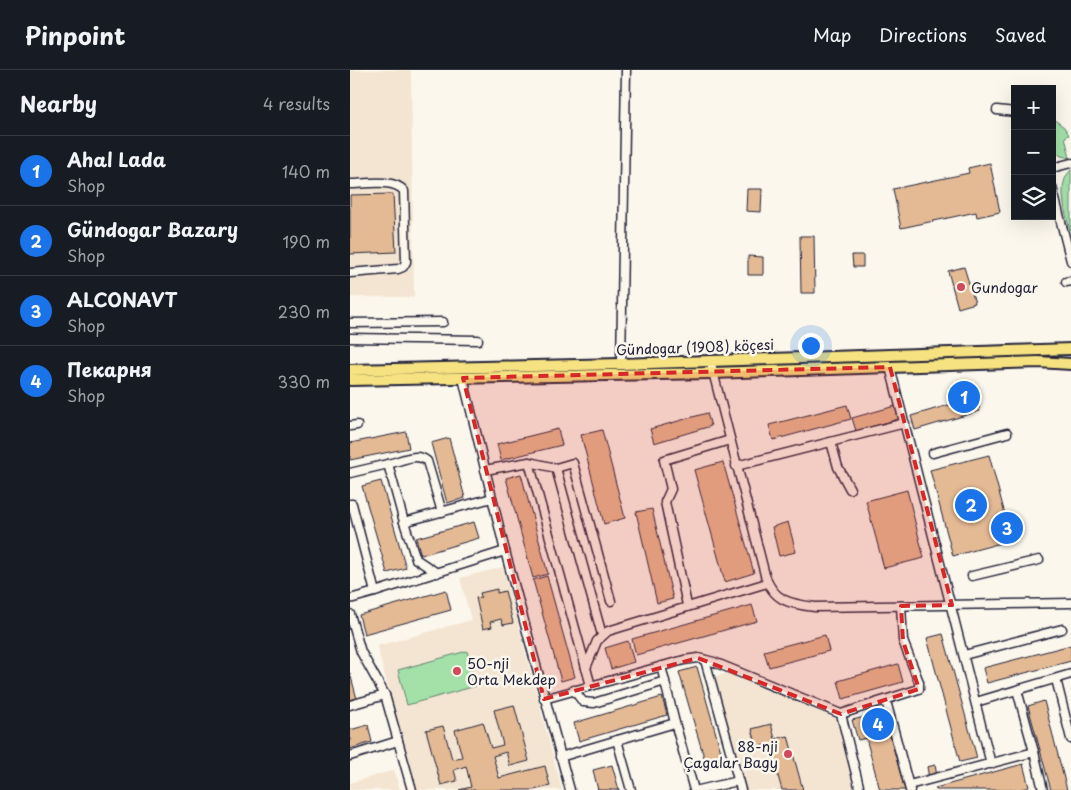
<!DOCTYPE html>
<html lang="en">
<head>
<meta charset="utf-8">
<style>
  :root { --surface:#171b24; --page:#20242c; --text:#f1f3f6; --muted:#9ea1a6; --line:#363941; --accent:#1a73e8 }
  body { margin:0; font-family:"Playpen Sans",sans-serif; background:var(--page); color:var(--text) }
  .controls { position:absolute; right:15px; top:15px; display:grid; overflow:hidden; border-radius:0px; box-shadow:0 5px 20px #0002 }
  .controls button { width:45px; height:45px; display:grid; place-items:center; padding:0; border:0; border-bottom:1px solid var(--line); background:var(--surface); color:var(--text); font:25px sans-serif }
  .you { position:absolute; left:460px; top:275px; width:18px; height:18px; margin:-12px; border:4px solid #fff; border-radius:50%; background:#1a73e8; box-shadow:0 0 0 8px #1a73e833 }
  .badge { display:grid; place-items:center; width:32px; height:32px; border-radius:50%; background:var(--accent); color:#fff; font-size:16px; font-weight:700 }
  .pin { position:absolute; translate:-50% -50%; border:2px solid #fff; box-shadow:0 1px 5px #0006 }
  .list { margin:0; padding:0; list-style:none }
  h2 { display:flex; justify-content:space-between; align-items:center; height:65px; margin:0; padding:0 20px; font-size:21px }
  h2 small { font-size:16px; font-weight:400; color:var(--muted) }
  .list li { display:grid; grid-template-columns:32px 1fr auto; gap:15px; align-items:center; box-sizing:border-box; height:70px; padding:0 20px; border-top:1px solid var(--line) }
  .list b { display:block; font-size:19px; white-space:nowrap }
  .list p { margin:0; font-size:16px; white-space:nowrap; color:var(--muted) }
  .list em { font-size:16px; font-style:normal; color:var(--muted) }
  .icon { flex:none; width:28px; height:28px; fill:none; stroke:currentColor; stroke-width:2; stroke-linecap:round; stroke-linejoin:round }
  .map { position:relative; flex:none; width:721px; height:720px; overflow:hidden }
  header { display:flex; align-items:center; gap:30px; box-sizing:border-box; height:70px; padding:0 25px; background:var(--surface); border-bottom:1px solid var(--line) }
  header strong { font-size:24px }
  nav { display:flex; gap:28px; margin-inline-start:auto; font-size:18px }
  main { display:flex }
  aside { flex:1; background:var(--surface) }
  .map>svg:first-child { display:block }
  .built { fill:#f4e5d2 }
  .green { fill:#a3e1a8; stroke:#628272 }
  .building { fill:#e4ba94; stroke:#22223b }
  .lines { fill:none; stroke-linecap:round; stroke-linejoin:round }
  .minor-casing { stroke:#22223b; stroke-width:11 }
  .major-casing { stroke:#22223b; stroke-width:14 }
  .minor { stroke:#fbf7ec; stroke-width:8 }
  .major { stroke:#f7e281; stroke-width:10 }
  .marked { fill:#d62828; fill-opacity:0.2; stroke:#d62828; stroke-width:4; stroke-dasharray:10 6; stroke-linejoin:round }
  .poi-dot { fill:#d1495b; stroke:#fbf7ec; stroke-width:2 }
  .labels { text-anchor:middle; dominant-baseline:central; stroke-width:5; stroke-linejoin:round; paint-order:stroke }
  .poi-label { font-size:14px; fill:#22223b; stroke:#fbf7ec; text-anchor:start }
  .street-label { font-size:14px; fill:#22223b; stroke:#fbf7ec }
</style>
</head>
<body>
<header>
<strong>Pinpoint</strong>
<nav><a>Map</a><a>Directions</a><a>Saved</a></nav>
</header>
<main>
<aside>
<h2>Nearby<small>4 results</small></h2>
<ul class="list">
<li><span class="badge">1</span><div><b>Ahal Lada</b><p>Shop</p></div><em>140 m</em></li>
<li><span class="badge">2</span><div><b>Gündogar Bazary</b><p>Shop</p></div><em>190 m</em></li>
<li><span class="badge">3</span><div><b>ALCONAVT</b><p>Shop</p></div><em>230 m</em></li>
<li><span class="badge">4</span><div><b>Пекарня</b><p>Shop</p></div><em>330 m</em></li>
</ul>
</aside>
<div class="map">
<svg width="721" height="720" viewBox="0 0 721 720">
  <rect width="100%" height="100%" fill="#fbf7ec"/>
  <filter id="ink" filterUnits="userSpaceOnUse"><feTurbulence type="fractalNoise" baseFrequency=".02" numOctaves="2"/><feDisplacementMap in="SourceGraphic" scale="10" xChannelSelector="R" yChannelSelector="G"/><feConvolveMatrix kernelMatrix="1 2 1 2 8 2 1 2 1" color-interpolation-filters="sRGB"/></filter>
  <g filter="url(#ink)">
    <g class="built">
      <polygon points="0,0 61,0 64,227 0,227"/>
      <polygon points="153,497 212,720 65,720 27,576 121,550 110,508"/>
      <polygon points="378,603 487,649 507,720 390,720 359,608"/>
      <polygon points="44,700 50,720 0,720 0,713"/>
    </g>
    <g class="green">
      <polygon points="702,48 714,57 719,65 715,67 720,88 711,86 702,79"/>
      <path d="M721,100v64c-4,-17 -16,-50 0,-64z"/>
      <polygon points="117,581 126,616 57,635 48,600"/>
    </g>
    <g class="building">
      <polygon points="640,93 650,142 627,147 626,142 551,158 543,119 619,103 618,98"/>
      <polygon points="397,119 412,119 411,142 396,141"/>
      <polygon points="43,124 46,182 0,184 0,125"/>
      <polygon points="450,166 464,166 465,223 451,223"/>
      <polygon points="502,185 513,185 513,197 503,197"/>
      <polygon points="398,186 413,187 413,205 398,205"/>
      <polygon points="614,197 625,233 608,238 598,201"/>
      <polygon points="626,327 630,341 565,360 561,346"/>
      <polygon points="497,335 501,349 423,370 419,355"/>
      <polygon points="545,336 549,349 506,361 502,348"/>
      <polygon points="357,343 361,356 304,373 300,359"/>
      <polygon points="208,359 212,375 151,390 147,374"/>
      <polygon points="252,360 275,448 254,454 231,365"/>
      <polygon points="56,362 59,378 0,390 0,373"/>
      <polygon points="99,368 115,428 97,433 81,373"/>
      <polygon points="639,385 662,470 603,486 580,400"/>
      <polygon points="373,392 404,503 375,512 344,400"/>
      <polygon points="171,404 198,504 183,508 156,408"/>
      <polygon points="31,411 56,498 37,503 12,416"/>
      <polygon points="557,420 574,488 534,498 516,431"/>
      <polygon points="302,439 323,529 307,533 286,442"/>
      <polygon points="124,452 129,468 71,485 66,468"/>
      <polygon points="438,452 446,482 429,486 422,457"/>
      <polygon points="197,506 225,607 211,611 183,510"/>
      <polygon points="147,519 147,523 155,521 163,553 153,555 151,549 140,552 142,557 133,559 126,528 131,527 130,523"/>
      <polygon points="96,520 101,540 14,564 9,545"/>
      <polygon points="402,535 407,551 286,585 282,569"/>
      <polygon points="593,564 627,688 610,692 577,568"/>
      <polygon points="475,565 479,581 419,597 414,581"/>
      <polygon points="278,571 284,592 261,599 255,578"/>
      <polygon points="721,575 721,591 637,613 633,598"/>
      <polygon points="548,594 553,612 493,629 488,611"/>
      <polygon points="347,597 373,689 356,694 329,602"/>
      <polygon points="0,603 7,629 0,631"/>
      <polygon points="312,627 317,645 229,671 224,653"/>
      <polygon points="694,631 717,720 701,720 678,636"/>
      <polygon points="164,635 179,691 160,696 156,682 143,686 149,708 195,696 200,716 184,720 109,720 121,717 116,696 104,700 107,711 91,715 76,660 93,656 102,689 112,687 105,660 133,652 141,678 153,675 144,640"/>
      <polygon points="532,642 537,662 524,665 519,646"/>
      <polygon points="519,646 524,666 508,670 502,650"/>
      <polygon points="421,654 425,669 438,666 453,720 432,720 419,674 407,677 402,659"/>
      <polygon points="18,655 22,672 0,679 0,660"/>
      <polygon points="539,662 555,720 530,720 516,668"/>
      <polygon points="673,694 679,717 668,720 586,720 585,718"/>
      <polygon points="262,695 269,720 248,720 243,700"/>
      <polygon points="585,695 587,706 579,708 577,697"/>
    </g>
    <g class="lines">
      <defs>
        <g id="minor">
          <polyline points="647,40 665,42"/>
          <polyline points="702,98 721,93"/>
          <path d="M0,114c15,0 44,-6 54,7l2,71 -3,5 -5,2 -48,4"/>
          <polyline points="702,117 721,191"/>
          <polyline points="716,212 721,211"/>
          <polyline points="0,253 93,252"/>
          <polyline points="0,268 128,270"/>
          <path d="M360,290l55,215c8,26 25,29 50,32l256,-4"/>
          <polyline points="271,294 276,0"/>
          <polyline points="540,297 641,694"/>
          <polyline points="113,308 155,481 220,720"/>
          <polyline points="0,356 7,355"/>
          <polyline points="481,372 488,397 500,419"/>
          <polyline points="583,383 657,363"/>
          <polyline points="179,392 241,616"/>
          <path d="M38,394c13,-3 28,-12 39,-3l15,51"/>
          <polyline points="386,396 555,353"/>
          <polyline points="206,398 252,565"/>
          <polyline points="135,400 179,392 206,398 223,393 261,531"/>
          <polyline points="0,403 38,394 54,452 142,428"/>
          <polyline points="0,434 2,434 25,522 0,529"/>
          <polyline points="54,452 66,489 87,503"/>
          <polyline points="622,506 689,490"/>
          <polyline points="25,522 155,481"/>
          <polyline points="337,535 315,432 321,419 314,390 380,370"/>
          <polyline points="0,544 11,582 35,625 62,720"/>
          <polyline points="614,585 712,559"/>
          <polyline points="355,590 391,720"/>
          <polyline points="311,596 325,653"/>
          <polyline points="236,598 247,571 258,561 417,513"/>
          <polyline points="706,609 721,669"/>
          <polyline points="224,620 233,632 244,633 315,611"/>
          <polyline points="667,620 684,682"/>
          <polyline points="194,629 334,590 348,588 364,592 491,644 510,720"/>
          <polyline points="536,631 560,720"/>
          <polyline points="626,632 721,604"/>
          <polyline points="0,635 35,625"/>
          <polyline points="491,644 569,619 569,612 553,571 551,536"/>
          <polyline points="267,670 281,720"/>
          <polyline points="0,686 48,671"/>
          <polyline points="210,687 325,653 344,720"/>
          <polyline points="559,715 684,682 693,720"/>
          <polyline points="349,720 388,711"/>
        </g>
        <g id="major">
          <polyline points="0,300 271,294 721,279"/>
          <polyline points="0,310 362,303 688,292 721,294"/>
        </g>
      </defs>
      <use href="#minor" class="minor-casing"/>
      <use href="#major" class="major-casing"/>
      <use href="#minor" class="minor"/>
      <use href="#major" class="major"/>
    </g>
  </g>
  <path class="marked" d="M540,297l62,238 -51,1 2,35 16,48 -78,25 -143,-56 -154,41 -81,-321z"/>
  <g class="poi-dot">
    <circle cx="611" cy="217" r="5"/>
    <circle cx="107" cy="601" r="5"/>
    <circle cx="438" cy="684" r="5"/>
  </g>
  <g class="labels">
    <g class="poi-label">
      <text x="621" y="217">Gundogar</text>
      <text x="117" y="593">50-nji<tspan x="117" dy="16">Orta Mekdep</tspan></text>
      <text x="428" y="676" text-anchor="end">88-nji<tspan x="428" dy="16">Çagalar Bagy</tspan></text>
    </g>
    <g class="street-label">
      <text transform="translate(345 277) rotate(-2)">Gündogar (1908) köçesi</text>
    </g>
  </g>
</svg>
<div class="controls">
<button>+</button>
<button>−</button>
<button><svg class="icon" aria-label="layers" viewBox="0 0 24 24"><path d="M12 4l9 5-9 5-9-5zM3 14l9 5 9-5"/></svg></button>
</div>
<div class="you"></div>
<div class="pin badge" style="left:614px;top:327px">1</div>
<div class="pin badge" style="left:621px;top:435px">2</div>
<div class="pin badge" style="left:657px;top:458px">3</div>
<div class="pin badge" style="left:528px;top:654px">4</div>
</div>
</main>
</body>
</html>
